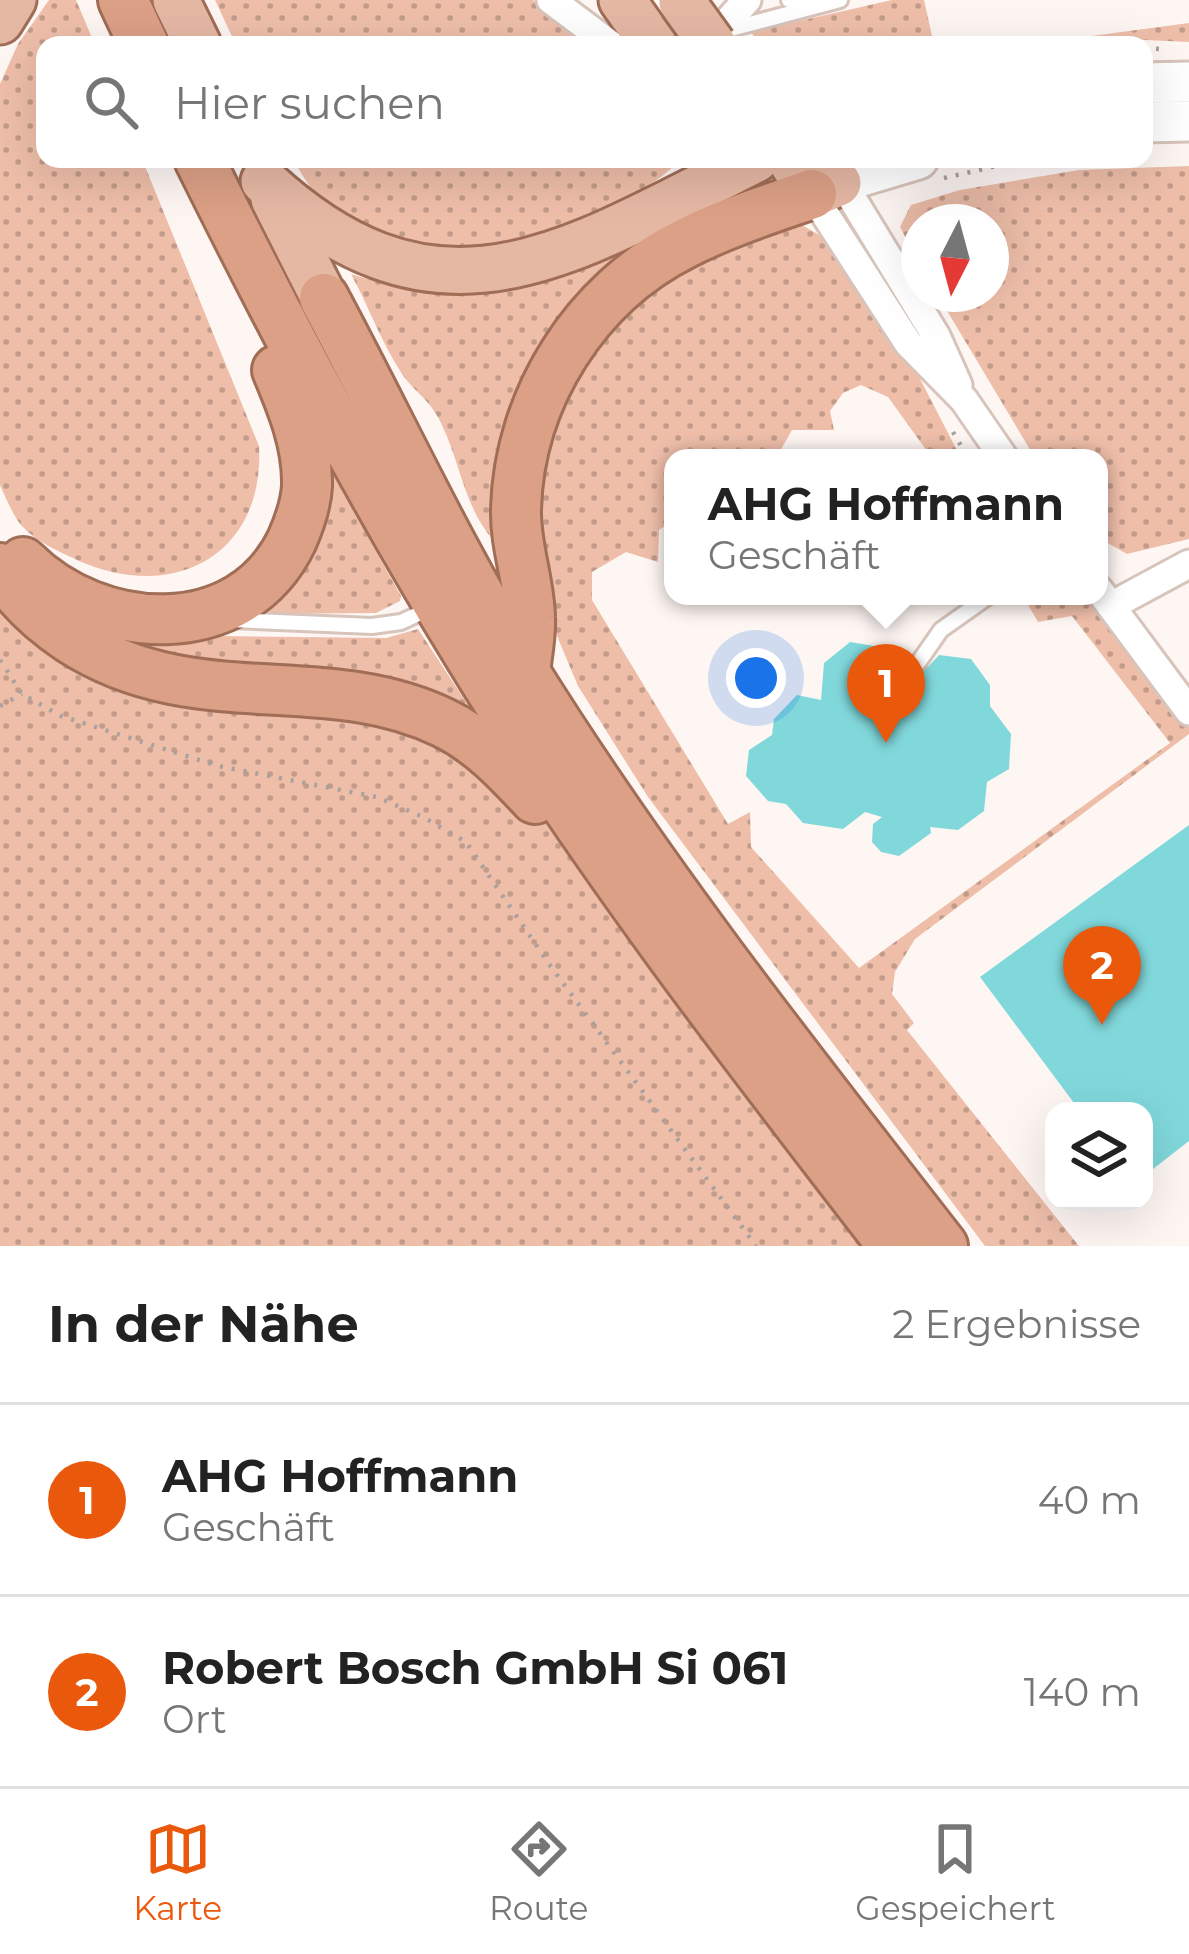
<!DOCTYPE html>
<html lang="de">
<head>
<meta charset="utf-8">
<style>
  :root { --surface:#fff; --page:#f6f6f6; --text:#222; --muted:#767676; --line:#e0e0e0; --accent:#ea580c }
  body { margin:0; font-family:Montserrat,sans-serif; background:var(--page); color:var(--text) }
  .controls { position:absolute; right:36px; bottom:36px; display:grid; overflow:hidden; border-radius:24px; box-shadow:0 12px 48px #0002 }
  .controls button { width:108px; height:108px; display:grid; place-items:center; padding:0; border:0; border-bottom:3px solid var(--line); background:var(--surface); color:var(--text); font:60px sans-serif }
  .compass { position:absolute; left:901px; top:204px; width:108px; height:108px; border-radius:50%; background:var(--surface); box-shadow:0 12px 48px #0002; rotate:186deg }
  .you { position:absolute; left:756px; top:678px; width:42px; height:42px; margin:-30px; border:9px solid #fff; border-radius:50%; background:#1a73e8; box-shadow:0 0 0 18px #1a73e833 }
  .badge { display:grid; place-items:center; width:78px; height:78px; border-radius:50%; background:var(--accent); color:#fff; font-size:39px; font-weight:700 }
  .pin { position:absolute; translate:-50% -99px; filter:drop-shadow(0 3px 6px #0008) }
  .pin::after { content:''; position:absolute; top:63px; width:42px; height:36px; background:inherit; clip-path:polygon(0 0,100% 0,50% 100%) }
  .popup { position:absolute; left:664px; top:449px; width:444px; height:156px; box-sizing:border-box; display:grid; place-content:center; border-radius:24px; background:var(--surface); filter:drop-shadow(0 3px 9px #0005); font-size:39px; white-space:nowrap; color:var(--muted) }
  .popup b { font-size:45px; color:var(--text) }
  .popup::after { content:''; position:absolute; left:50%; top:100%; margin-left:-24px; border:24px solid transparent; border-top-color:var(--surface) }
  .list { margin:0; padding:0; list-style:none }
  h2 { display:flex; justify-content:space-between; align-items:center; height:156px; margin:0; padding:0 48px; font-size:51px }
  h2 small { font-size:39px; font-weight:400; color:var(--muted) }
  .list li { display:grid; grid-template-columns:78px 1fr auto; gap:36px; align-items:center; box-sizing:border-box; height:192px; padding:0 48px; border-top:3px solid var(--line) }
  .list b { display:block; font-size:45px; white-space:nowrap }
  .list p { margin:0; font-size:39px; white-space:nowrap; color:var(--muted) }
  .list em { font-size:39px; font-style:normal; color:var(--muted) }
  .icon { flex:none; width:66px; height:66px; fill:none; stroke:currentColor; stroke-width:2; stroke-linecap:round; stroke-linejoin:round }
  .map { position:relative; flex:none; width:1189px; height:1246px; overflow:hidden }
  .search { position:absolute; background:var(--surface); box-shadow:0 12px 48px #0002; left:36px; right:36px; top:36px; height:132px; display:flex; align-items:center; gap:30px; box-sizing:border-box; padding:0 42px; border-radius:24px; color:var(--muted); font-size:45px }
  .sheet { height:540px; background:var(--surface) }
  nav { display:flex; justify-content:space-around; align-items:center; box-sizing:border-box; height:168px; border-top:3px solid var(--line); background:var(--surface); font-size:33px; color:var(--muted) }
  nav a { display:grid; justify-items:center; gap:6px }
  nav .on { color:var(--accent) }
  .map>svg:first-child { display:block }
  .grass { fill:url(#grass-dots) }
  .building { fill:#81d8db }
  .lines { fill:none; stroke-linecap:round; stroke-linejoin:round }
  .service-casing { stroke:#d7c4bb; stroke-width:20 }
  .minor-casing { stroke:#d7c4bb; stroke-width:33 }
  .secondary-casing { stroke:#d7c4bb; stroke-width:45 }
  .primary-casing { stroke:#a06d56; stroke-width:51 }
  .trunk-casing { stroke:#a06d56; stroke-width:54 }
  .path { stroke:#a9a19d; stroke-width:4.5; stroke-dasharray:3 9; stroke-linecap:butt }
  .service { stroke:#fff; stroke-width:14 }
  .minor { stroke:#fff; stroke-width:27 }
  .secondary { stroke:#fff; stroke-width:39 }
  .primary { stroke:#e5b8a4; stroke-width:45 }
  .trunk { stroke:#dca086; stroke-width:48 }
  .primary-bridge-casing { stroke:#a06d56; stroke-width:51; stroke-linecap:butt }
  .primary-bridge { stroke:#e5b8a4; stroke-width:45 }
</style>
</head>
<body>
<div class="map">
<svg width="1189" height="1246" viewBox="0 0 1189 1246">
  <defs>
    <pattern id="grass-dots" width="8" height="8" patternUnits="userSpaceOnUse" patternTransform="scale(3)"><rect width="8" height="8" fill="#eebea9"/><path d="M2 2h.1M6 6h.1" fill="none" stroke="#c29b8a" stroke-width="1.8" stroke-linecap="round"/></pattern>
  </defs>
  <rect width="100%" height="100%" fill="#fef6f3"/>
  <g class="grass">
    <path d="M49,0h27l19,45h-50v114h97l117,287c6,109 -86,158 -182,114 -17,-8 -42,-19 -55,-34 -9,-10 -16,-28 -22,-41v-401l18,-40z"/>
    <polygon points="215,0 533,0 586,45 236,45"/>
    <polygon points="892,0 924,0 934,45 760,45 751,32"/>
    <polygon points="1189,23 1189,42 1123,39 1024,45"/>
    <path d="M293,159h387c-22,26 -53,38 -85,52 -38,17 -80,35 -122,38 -51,3 -126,-19 -160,-59 -8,-9 -14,-21 -20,-31z"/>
    <polygon points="1189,166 1189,539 1127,554 1099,538 1099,458 1035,458 937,294 991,294 991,222 919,222 919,263 900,227 911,205 960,190 1079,170"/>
    <path d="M676,221l-68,55 -113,266c-31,-34 -34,-78 -54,-119 -12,-25 -27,-31 -39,-49 -21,-32 -33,-67 -51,-100 145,46 197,11 325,-53z"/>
    <polygon points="797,222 826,239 904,348 961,458 932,458 888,397 861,385 843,393 830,411 834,430 792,430 776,458 673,458 673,521 659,530 658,562 626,552 592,572 592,600 728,824 750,812 751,847 859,968 1170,743 1072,616 1038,622 1023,596 1099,596 1189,710 1189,734 915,939 895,972 892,994 914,1023 907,1030 1079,1246 985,1246 648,797 578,686 536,586 533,485 555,401 598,336 686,260"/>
    <polygon points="328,465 401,596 400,601 376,613 245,614"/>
    <polygon points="12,600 65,635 361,698 544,809 894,1246 0,1246 0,608"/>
    <polygon points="73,618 213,636 386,638 418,629 487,734 186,673"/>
  </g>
  <g class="building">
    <polygon points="850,642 904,651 911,664 928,667 939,655 971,659 990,685 990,706 1011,734 1009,769 987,782 984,811 958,830 930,827 931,833 899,856 881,852 872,842 873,824 882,817 865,812 843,829 803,823 786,804 768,801 746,776 749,750 772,735 774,719 797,695 821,700 824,663"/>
    <polygon points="1189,825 1189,1141 1144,1176 1144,1111 1080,1111 980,977"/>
  </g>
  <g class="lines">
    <defs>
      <g id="service">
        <polyline points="789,0 815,5"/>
        <polyline points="723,31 840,0"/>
        <polyline points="232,620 372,626 401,622 429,609"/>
        <polyline points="918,663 941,630 989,596"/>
      </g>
      <g id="minor">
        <polyline points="551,0 611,45"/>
        <polyline points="698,41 718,32 747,0"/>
        <polyline points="838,183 850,195 936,336 958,385"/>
        <polyline points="812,194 908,343 964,400 1004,458"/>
        <polyline points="1099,590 1189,711"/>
        <polyline points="1111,606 1189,564"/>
      </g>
      <g id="secondary">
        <polyline points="1144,83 1189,82"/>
        <polyline points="1144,122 1189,121"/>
        <polyline points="838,183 918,159"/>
      </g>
      <g id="primary">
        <polyline points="176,0 198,45"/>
        <polyline points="622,0 654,45"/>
        <polyline points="0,21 13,0"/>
        <polyline points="790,159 812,194 838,183"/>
        <path d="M264,181c178,165 310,68 492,-22"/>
        <polyline points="274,199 324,298"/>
      </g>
      <g id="trunk">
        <polyline points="123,0 144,45"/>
        <path d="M199,159c84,169 171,335 270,496 126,207 276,400 424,591"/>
        <path d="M324,298c67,125 126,255 202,376 125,200 272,386 417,572"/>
        <path d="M23,562c75,75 218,85 269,-22 7,-16 14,-36 15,-54 1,-41 -14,-78 -30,-116"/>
        <path d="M0,568c17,28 44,53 71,71 124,80 251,25 373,84 37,18 63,46 91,76"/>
        <path d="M525,672c2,-18 6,-37 5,-55 -1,-37 -15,-71 -14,-108 3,-111 70,-216 168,-265 41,-21 85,-35 128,-50"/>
      </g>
    </defs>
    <use href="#service" class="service-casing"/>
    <use href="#minor" class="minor-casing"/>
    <use href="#secondary" class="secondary-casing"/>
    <use href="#primary" class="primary-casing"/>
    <use href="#trunk" class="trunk-casing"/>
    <g class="path">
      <polyline points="1144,48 1159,49"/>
      <polyline points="944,178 1027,159"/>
      <polyline points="953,432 968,458"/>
      <polyline points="0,660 22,694 61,716 218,766 377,797 423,817 466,842 549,964 756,1246"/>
      <polyline points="0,706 22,694"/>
    </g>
    <use href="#service" class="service"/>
    <use href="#minor" class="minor"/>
    <use href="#secondary" class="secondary"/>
    <use href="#primary" class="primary"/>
    <use href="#trunk" class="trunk"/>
    <defs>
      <polyline id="primary-bridge" points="682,2 713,45"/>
    </defs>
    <use href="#primary-bridge" class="primary-bridge-casing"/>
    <use href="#primary-bridge" class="primary-bridge"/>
  </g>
</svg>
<div class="controls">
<button><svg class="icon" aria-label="layers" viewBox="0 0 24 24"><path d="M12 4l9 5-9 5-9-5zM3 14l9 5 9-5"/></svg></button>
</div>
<svg class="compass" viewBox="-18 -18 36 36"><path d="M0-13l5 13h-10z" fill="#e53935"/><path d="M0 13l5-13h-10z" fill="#767676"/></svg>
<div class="you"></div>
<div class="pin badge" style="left:886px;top:743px">1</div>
<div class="popup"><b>AHG Hoffmann</b>Geschäft</div>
<div class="pin badge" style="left:1102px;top:1025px">2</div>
<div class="search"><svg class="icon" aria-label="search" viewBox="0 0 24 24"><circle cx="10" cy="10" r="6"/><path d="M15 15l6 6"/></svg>Hier suchen</div>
</div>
<section class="sheet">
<h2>In der Nähe<small>2 Ergebnisse</small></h2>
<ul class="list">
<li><span class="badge">1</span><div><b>AHG Hoffmann</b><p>Geschäft</p></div><em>40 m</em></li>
<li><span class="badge">2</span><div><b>Robert Bosch GmbH Si 061</b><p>Ort</p></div><em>140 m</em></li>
</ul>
</section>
<nav>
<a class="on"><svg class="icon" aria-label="map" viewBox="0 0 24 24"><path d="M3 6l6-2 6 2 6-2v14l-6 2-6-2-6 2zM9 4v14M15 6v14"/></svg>Karte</a>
<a><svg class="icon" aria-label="directions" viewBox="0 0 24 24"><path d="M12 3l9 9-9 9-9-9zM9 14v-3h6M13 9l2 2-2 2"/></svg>Route</a>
<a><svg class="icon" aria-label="saved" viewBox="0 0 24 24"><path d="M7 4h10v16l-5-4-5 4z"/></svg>Gespeichert</a>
</nav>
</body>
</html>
